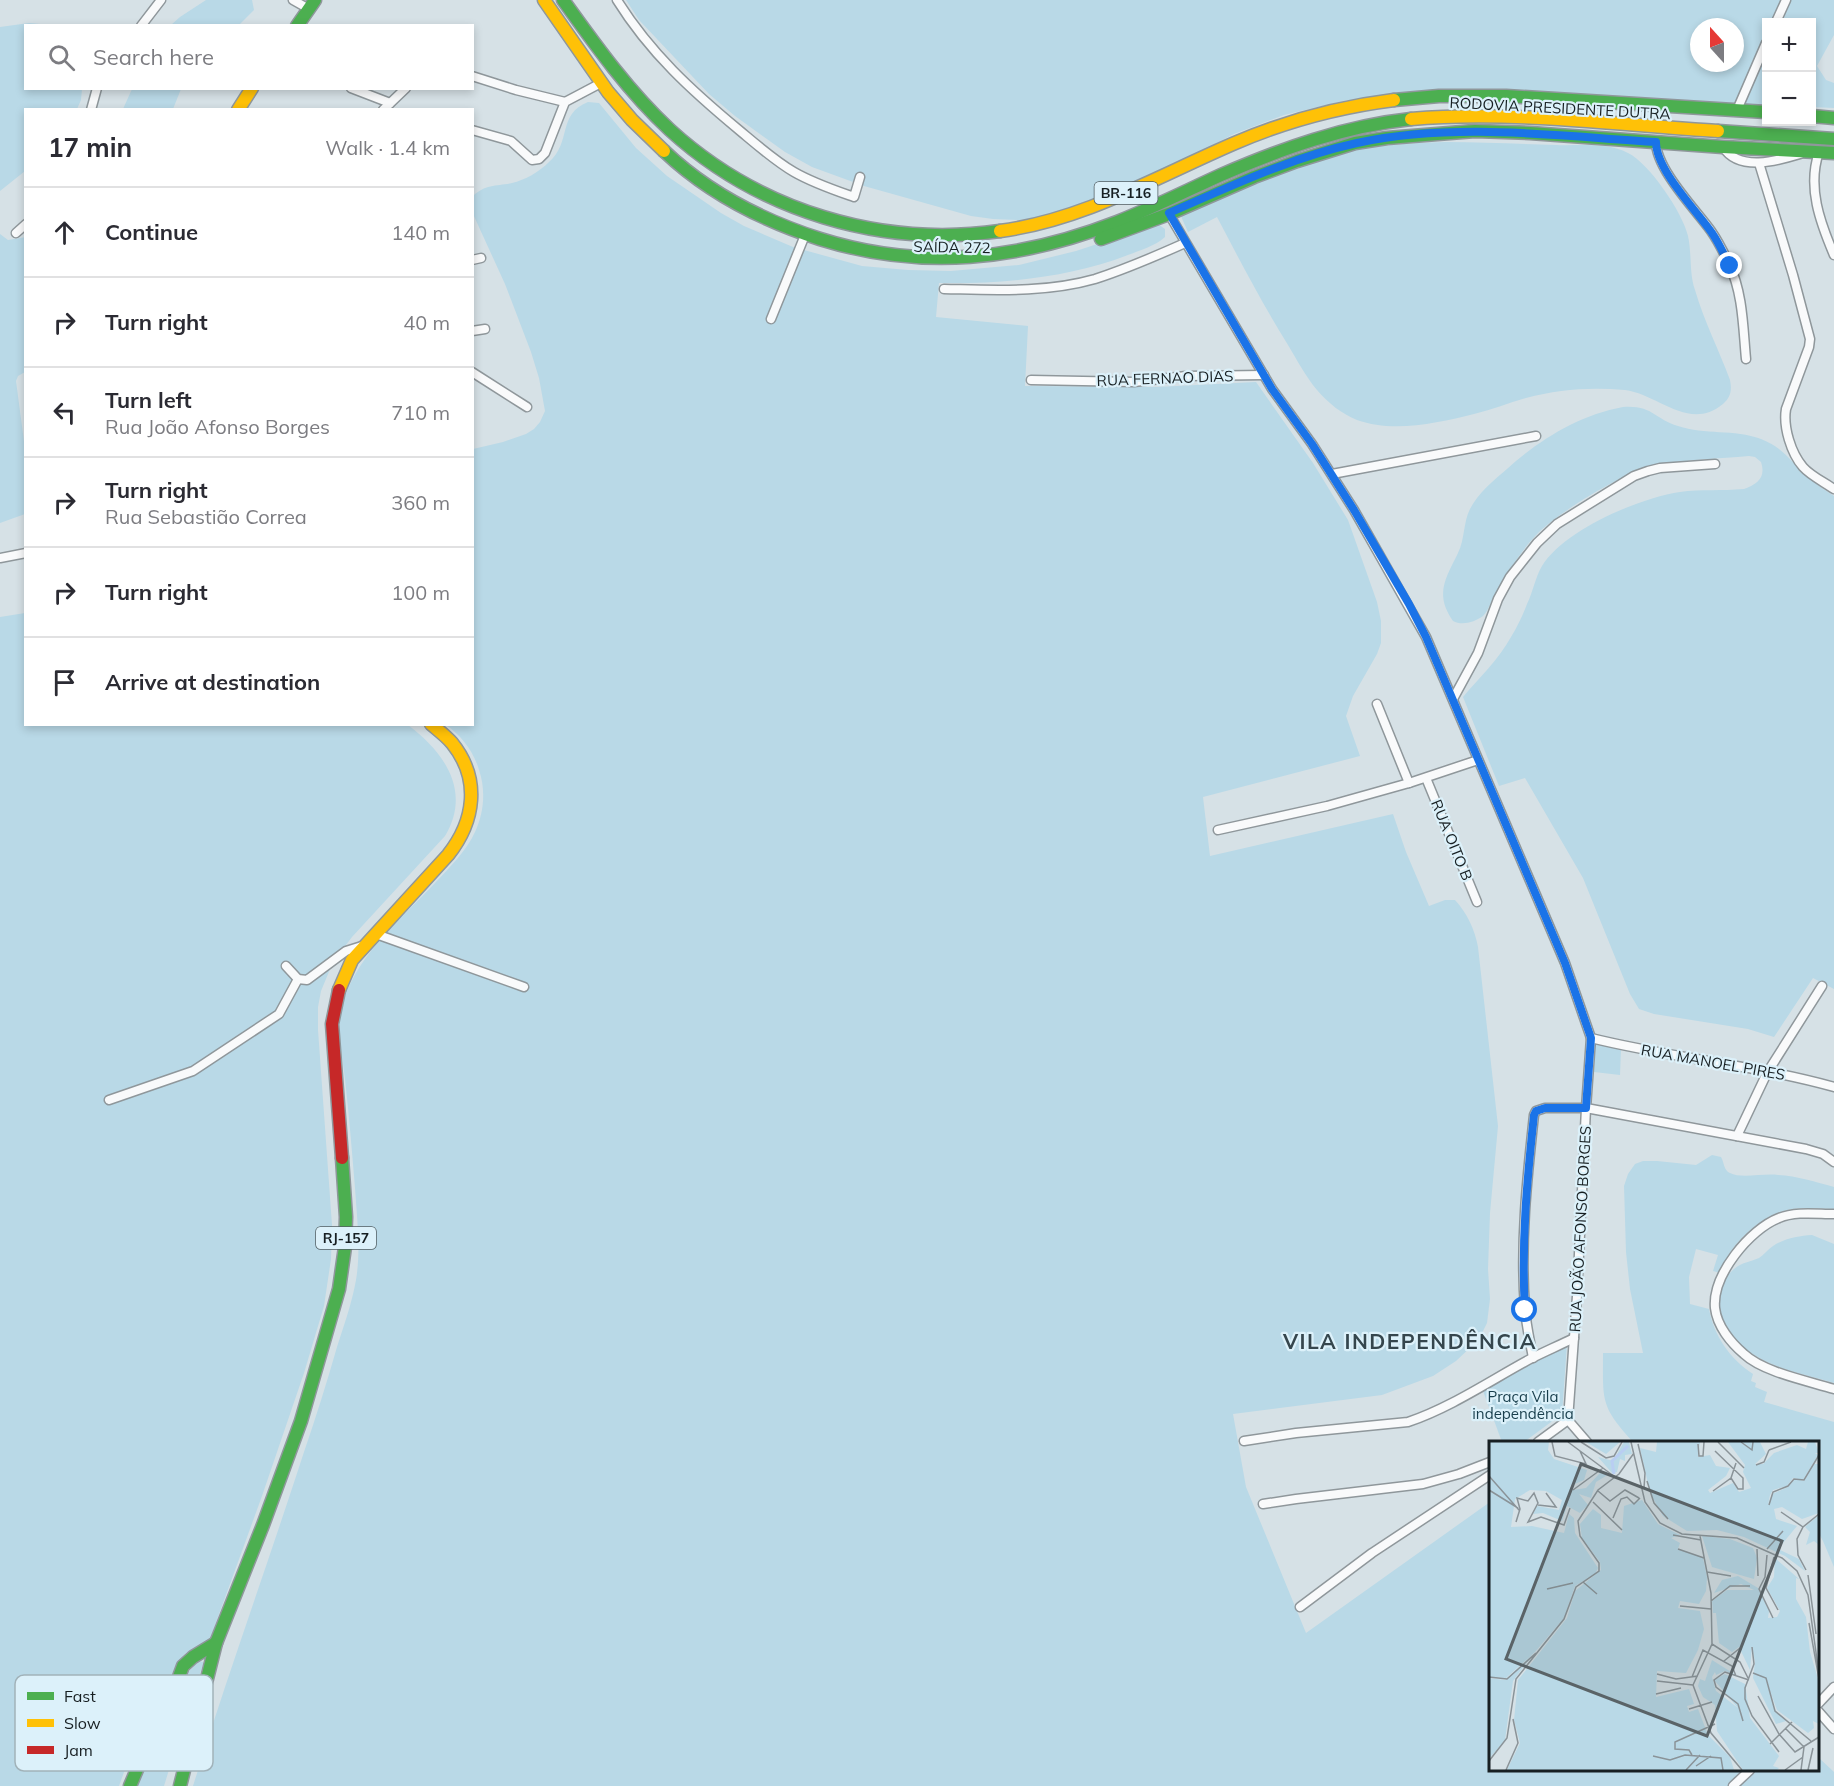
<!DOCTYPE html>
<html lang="en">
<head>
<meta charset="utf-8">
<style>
  :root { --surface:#fff; --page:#f2f2f3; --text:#2b2b33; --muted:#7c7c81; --line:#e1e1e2 }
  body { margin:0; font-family:Mulish,sans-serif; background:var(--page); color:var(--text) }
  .controls { position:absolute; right:18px; top:18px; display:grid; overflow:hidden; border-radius:0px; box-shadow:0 3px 9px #0003 }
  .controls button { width:54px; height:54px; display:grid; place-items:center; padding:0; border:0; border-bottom:2px solid var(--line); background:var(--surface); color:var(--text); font:30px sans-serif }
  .compass { position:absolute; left:1690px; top:18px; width:54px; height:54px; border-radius:50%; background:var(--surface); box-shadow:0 3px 9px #0003; rotate:339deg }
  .stop { position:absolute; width:18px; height:18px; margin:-14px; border:4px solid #1a73e8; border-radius:50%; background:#fff }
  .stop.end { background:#1a73e8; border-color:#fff; box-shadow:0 2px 6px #0008 }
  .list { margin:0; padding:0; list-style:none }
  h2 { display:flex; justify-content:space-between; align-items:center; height:78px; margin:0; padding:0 24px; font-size:26px }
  h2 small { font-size:20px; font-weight:400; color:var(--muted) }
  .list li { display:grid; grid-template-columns:39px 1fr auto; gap:18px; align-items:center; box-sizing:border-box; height:90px; padding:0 24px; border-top:2px solid var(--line) }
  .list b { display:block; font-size:22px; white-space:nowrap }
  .list p { margin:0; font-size:20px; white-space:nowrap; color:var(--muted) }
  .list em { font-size:20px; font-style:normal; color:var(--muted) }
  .icon { flex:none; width:33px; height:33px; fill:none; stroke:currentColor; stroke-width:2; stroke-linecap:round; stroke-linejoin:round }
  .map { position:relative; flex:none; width:1834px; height:1786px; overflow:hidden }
  .search { position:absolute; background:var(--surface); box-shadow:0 3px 9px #0003; left:24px; top:24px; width:450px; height:66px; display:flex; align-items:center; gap:15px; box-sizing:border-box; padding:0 21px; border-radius:0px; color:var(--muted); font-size:22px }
  .panel { position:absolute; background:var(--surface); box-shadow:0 3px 9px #0003; left:24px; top:108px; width:450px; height:618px; border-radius:0px }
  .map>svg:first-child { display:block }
  .green { fill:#b9d9e7; fill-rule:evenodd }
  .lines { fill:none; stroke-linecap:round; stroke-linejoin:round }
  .street-casing { stroke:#8f979b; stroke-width:11 }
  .fast-casing { stroke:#8f979b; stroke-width:15 }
  .slow-casing { stroke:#8f979b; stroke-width:15 }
  .jam-casing { stroke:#8f979b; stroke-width:15 }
  .street { stroke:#f9fafb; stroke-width:8 }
  .fast { stroke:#4caf50; stroke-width:12 }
  .slow { stroke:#ffc107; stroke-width:12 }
  .jam { stroke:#c62828; stroke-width:12 }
  .route { stroke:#1a73e8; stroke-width:8 }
  .labels { text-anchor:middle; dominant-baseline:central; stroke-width:4.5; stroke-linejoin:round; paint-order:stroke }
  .shield { fill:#dcf1fa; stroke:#525e63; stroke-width:1.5 }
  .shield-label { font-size:14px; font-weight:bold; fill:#171f22 }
  .street-label { font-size:15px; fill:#171f22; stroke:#dcf1fa }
  .park-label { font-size:15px; fill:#183e4c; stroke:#dcf1fa }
  .district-label { font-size:21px; font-weight:bold; letter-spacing:1.5px; fill:#35464d; stroke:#dcf1fa }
  .inset-river { fill:none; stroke:#b9cef2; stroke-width:3 }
  .inset-road { fill:none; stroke:#8a9398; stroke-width:1.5 }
  .view { fill:#5a6367; fill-opacity:0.15; stroke:#5a6367; stroke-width:3 }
  .inset-edge { fill:none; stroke:#171f22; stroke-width:3 }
  .key { fill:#dcf1fa; stroke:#a1b2b9; stroke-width:1.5 }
  .key-label { font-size:16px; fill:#171f22 }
</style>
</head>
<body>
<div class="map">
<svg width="1834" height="1786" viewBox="0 0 1834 1786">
  <rect width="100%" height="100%" fill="#d6e1e6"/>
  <g class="green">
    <polygon points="206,0 252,0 254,10 239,25 171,25 180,17"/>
    <path d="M626,0h1208v35l-17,31 9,14 8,3v25l-22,-1v-85h-46v83l-419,-5 -63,15 -50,19 -86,45 -103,38 -26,3 -26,-1 -22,-3 -107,-30 -52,-19 -27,-15 -50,-36 -26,-22 -70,-74zM1699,27h36v36h-36z"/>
    <polygon points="29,23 52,25 26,26 26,88 82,89 81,100 77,109 26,110 25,171 0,191 0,27"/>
    <polygon points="132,89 132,88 181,89 173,109 123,109"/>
    <path d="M588,102l11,1 37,45 31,28 54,37 23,13 49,21 69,19 46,4 43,1 68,-6 57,-14 82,-27 7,5v8c-10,9 -24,13 -37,18 -60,23 -125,29 -189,28l-3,34 92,9 -3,60 132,1 99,-5 57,81 35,57 29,82 4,19v22l-4,11 -24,42 -7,20 14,40 -157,41 7,59 183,-42 13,38 23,54 16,-6h10c12,13 20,30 23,47l20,179 -8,87 -2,56 2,30 -3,24 -5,10 -8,11 -18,17 -23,15 -51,19 -149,19 13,73 60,146 184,-131v268h328v-13l16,15v14h-1641c35,-112 75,-223 111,-334 12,-35 23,-70 33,-105 7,-22 15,-44 19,-67 5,-30 1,-62 -1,-92 -3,-36 -6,-73 -10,-109 -3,-27 -10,-53 -1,-80 16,-47 59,-82 92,-117 14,-15 31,-32 39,-50 9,-19 11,-42 4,-62 -5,-18 -18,-35 -33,-45l26,-1 1,-275 30,-7 23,-8 8,-5 6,-7 5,-11 -6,-33 -8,-26 -26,-68 -32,-70v-18c12,-12 24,-10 39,-13 13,-3 27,-11 37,-21 23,-20 8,-48 39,-60z"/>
    <path d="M1446,142c37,0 73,2 110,3 22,1 51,-3 72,8 21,10 55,60 60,83 4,18 1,37 7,54 9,31 24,60 35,90 2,10 1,17 -7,24 -34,28 -65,-10 -98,-14 -34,-3 -66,-1 -99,8 -18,5 -35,12 -52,16 -36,9 -81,19 -117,6 -15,-6 -29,-17 -40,-30 -11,-13 -20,-30 -29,-45 -26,-42 -48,-84 -71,-128l-29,15 -9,-20c46,-18 92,-38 139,-53 41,-13 85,-16 128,-17z"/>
    <polygon points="0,234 8,240 26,237 25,372 18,376 16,381 25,449 25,514 0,523"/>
    <path d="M1623,407c30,-2 31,12 55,19 27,9 56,3 83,13 23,9 30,23 47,38 8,7 17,13 26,19v493l-21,-11 -39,59 -26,-8 -94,-15 -15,-5 -9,-15 -47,-116 -58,-100 -26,8 -36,-89c16,-19 36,-38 48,-60 6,-10 12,-22 16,-33 6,-12 8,-26 15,-38 22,-36 97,-68 138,-74 21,-3 42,-1 64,-3 14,-5 22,-12 17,-27l-6,-5 -6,-1c-30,3 -61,3 -91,9 -33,6 -94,44 -119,67 -18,18 -30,39 -43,60 -4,7 -7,18 -13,24 -8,6 -21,10 -30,5 -19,-27 -7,-43 5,-68 7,-14 5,-30 12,-44 8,-16 23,-28 37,-40 32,-29 72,-54 116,-62z"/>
    <path d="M25,613l1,111 382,1c36,27 64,66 37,111l-93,101 -19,25 -12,29 -3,16v23l14,195 -1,34 -7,47 -20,67 -42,123 -52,143 -24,14 -9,10 -32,69 -17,29 -9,25h-119v-1169z"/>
    <polygon points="1596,1043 1621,1049 1620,1075 1594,1072"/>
    <path d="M1712,1155l9,2c3,5 3,14 9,16 11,6 34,0 48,2 19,1 38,7 56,12v22c-15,0 -32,-2 -47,1 -23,5 -48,27 -59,46 -3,5 -5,11 -8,17l-7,-2 5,-16 -22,-6 -7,28 1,27 19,5c5,27 21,50 44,65l-2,7 5,2 -1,4 12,5 -3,10 70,20v145l-11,-26 -5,-9v-90h-185c-33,-36 -30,-41 -30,-89h40l-13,-64 -4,-37 -2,-66 4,-12 7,-10 8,-3h14l39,4z"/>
    <path d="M1812,1235l22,9v139c-26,-8 -55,-13 -78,-27 -31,-17 -54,-59 -22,-87 8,-7 16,-7 25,-11 5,-3 9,-9 14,-12 12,-8 26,-10 39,-11z"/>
    <polygon points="1567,1344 1562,1414 1524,1442 1502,1442 1483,1391"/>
    <polygon points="199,1661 203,1662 203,1665 187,1711 164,1786 133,1786 186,1674"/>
  </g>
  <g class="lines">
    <defs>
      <g id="street">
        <polyline points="293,0 309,9"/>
        <path d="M617,0c33,53 75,91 122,130 18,15 36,31 55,42 19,11 40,18 60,25l6,-20"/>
        <polyline points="1776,22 1786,0"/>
        <polyline points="141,26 161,0"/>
        <polyline points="472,76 516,90 565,102"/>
        <polyline points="351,88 390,103"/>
        <polyline points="91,110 97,88"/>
        <polyline points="383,110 406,88"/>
        <polyline points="1737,110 1766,43"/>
        <polyline points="472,130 511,141 532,160 539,159 545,153 565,102 601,83"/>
        <path d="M1656,142c0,27 39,67 55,89 7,10 13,22 18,33 14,29 14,63 17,95"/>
        <path d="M1723,147c16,25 54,14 77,7"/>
        <path d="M1819,152c-12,35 1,70 15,103"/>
        <path d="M1759,163l34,112 17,64 -1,8 -23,62c-3,18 5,44 17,58 8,9 21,15 31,22"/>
        <polyline points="1169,214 1272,389 1312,444 1354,510 1426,637 1565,963 1591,1038 1586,1108 1577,1296 1568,1420 1587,1442"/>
        <polyline points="16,233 26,224"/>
        <polyline points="472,260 481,258"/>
        <path d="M944,289c51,1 102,4 151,-10 31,-10 61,-23 90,-36"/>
        <polyline points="771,319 803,240"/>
        <polyline points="472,331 485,329"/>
        <polyline points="472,372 527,407"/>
        <polyline points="1031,380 1134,382 1186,376 1264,375"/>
        <polyline points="1332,474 1536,436"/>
        <polyline points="0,558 26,553"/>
        <polyline points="1453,699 1478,653 1498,599 1510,577 1537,543 1557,524 1634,476 1648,471 1660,468 1715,464"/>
        <polyline points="1377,704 1409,783"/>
        <polyline points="1426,778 1477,902"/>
        <polyline points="1218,830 1327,806 1409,783 1478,760"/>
        <polyline points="376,934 524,987"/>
        <polyline points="286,966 298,979 307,980 346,951 365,945"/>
        <path d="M1591,1038c80,20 164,27 243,49"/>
        <polyline points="109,1100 193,1071 279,1014 298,979"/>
        <polyline points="1737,1136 1767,1073 1822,986"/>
        <path d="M1834,1214c-18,0 -38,-3 -55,4 -29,11 -67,57 -64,90 2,18 16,35 29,46 19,18 64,27 90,35"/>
        <path d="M1533,1358c-3,-17 -7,-33 -8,-50 -5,-64 2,-129 9,-193l2,-4 9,-3h41l220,41 17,5 11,8"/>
        <path d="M1244,1441l52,-8 112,-11c44,-15 83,-42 124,-64 14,-7 28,-13 42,-20"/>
        <polyline points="1538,1442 1568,1420"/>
        <polyline points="1263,1504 1296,1499 1423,1484 1459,1474 1490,1462"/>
        <polyline points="1300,1607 1372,1553 1490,1475"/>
        <polyline points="1818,1704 1834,1687"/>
        <polyline points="1818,1711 1834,1729"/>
        <polyline points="1733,1786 1750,1770"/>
      </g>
      <g id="fast">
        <path d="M563,0c33,46 66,92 107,130 89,81 211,118 330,101"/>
        <polyline points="297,26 315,0"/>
        <polyline points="1394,100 1439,96 1506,96 1766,112"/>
        <polyline points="1812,116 1834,118"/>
        <polyline points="1718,131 1834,139"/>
        <path d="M664,151c43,41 100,70 156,88 102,32 199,21 297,-17 35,-14 69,-31 104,-47 60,-26 124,-49 190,-56"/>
        <polyline points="1101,239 1169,214 1254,177 1297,161 1355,143 1387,138 1475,131 1530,133 1723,147 1834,153"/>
        <polyline points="130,1786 141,1760 160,1728 183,1666 193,1657 216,1643"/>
        <polyline points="180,1786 216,1643 263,1525 301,1421 339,1289 345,1247 346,1217 342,1158"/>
      </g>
      <g id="slow">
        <polyline points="544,0 608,92 632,120 664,151"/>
        <polyline points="238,110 252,88"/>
        <path d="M1411,119c100,-9 208,6 307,12"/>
        <path d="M1000,231c84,-11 158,-55 235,-88 51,-22 103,-36 159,-43"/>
        <path d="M339,990l13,-30 96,-105c27,-34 33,-76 4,-112 -6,-7 -14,-13 -21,-19"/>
      </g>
      <polyline id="jam" points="339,990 332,1024 342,1158"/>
    </defs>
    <use href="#street" class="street-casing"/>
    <use href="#fast" class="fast-casing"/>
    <use href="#slow" class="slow-casing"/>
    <use href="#jam" class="jam-casing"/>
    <use href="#street" class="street"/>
    <use href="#fast" class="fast"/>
    <use href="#slow" class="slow"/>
    <use href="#jam" class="jam"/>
  </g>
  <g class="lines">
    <path class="route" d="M1525,1310c-4,-65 2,-130 9,-195l2,-4 9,-3h41l5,-70 -26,-75 -139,-326 -17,-33 -55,-94 -42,-66 -40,-55 -103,-176c60,-26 123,-56 188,-70 98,-21 200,-7 299,-1 0,28 40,68 56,91 7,10 12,22 18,33"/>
  </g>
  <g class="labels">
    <g class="shield">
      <rect x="1094.5" y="182" width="63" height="22" rx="4.5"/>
      <rect x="316" y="1227" width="60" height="22" rx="4.5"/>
    </g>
    <g class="shield-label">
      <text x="1126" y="193">BR-116</text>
      <text x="346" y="1238">RJ-157</text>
    </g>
    <g class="street-label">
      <text transform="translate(1560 108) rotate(3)">RODOVIA PRESIDENTE DUTRA</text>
      <text transform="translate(952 247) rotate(1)">SAÍDA 272</text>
      <text transform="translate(1165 378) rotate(-2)">RUA FERNAO DIAS</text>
      <text transform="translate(1452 840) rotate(68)">RUA OITO B</text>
      <text transform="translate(1713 1062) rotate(10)">RUA MANOEL PIRES</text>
      <text transform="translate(1580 1229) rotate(-87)">RUA JOÃO AFONSO BORGES</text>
    </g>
    <g class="park-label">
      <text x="1523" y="1396">Praça Vila<tspan x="1523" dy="17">independência</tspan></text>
    </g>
    <g class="district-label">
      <text x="1410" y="1341">VILA INDEPENDÊNCIA</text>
    </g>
  </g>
  <g transform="translate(1489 1441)">
    <rect width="330" height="330" fill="#d6e1e6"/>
    <path d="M0,1h60l-1,8 6,9 33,11 -3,10 -14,6 3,4 13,-2 14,-15 9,1 -13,8 -5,16 -12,-4 9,11 -8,8 -13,-7 -5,15 -19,-8 -10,1 4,-8 22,4 3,-10 -16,-9 -16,-1 -15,9 -4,28 21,-1 32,7 5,-19 5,4 1,15 23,35 -3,6 -20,12 -11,32 -29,34 -29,26 -17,-1zM97,1h34l-14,12zM135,1h5l3,12 -7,1v6l-5,-2 -3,13 -5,1 -14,-16 15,4zM168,1h43l-2,15 12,-2 6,11 14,2 -4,8 -18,14 2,3 23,-10 6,9 12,-4 -8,-16 2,-7 -17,-23h32l6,12 -11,10h8l11,-11 23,-8 9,4 2,-7h7l4,11h-4l3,2 -15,25 -10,-2 -6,8 -14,4 -3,5 -2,10 4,-11 16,-7 7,-8 9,2 10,-17h5v49l-17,6 -20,-12 -8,2 2,10 21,7 -19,23 21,10 6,12 -20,-15 -41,-19 -27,-7 -30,1 -24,-15 -13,-23 -10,-45 16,4zM153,59l16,24 22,11 -9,3 9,5 -2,6 25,9 4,19 -1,14 -7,13 -19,-3 -2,7 22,3 4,18 -6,21 -12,23 -29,-2 -1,26 33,-8 5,15 -7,2 2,6 9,-3 10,26 22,22 4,13h-227l13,-27 -6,-23 4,-40 49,-62 8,-27 26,-21 -1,-8 -18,-24 -2,-14 13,-15 8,6v13l21,5 2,-27zM330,74v30l-5,-4 -8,4 4,-13 -5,-5zM213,95l28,3 23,9 4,10 -3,21 -42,-12zM286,117l24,21 -3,-1v21l10,18 4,35 9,30v42l-6,-3 1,7 -6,5 -31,-23 -11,-30 8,29 12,12 -10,3 -23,-46 2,-16 -3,-16 -2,24 -11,-23 -7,5 -13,-9 -3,-30h-3l-1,-12 15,-11h27l-13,-6 -27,9 8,-13 16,-4 20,12 11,23 -1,7 9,-1 3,-6 -13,-23 7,-11zM44,213l-20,27 -8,59 -16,19v-81l16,2zM223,219l24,15 -11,-4 -9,4 -1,-3 -3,5 4,14 22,17 -24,-28 11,-6 20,10 5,34 29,38 -6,10 6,2 -2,2h-34l-26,-39 -2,-26 -12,-8 -5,-11 2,-7 5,2z" fill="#b9d9e7"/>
    <path class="inset-river" d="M125,33l-2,-13 16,-15"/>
    <path class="inset-road" d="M63,1l3,14 31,8 -6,-13M79,1l47,35M92,1l25,16 8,-2 8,-14M142,1l14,60 15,21 22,11 55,4 45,20 15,13 11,24 11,79M229,1l26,26M252,1l11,8 1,-8M149,3l7,29 -1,15M209,3l1,12h4l1,-14M280,9l22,-8M226,10l28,27v11h-5l-7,-11M267,24l8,-3 5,-12M0,35l30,34M158,40l7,22 14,16M0,49l29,18M84,49l30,-22M109,50l12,10 15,-11 14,8M224,50l18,-13 5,-15M104,61l29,28M49,64l18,2 -10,-14M280,64l4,-13 15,-6 6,-7 10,1 15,-25M292,71l22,15M124,77l8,-19 6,-2 7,7 6,-6M27,81l4,-13 -3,-11 11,3 6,-8 4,10 -10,19 13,-5 23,8 6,-17M184,94l28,5M211,95l11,57 1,51 -19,41 18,48 31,37M189,108l26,9M268,108l1,27M278,108l16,-18M278,114l-2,22 -6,12 14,29M285,116l-8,31 12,22M317,129l-8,-15 -1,-16 6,-12 16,-13M218,131l24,4M319,134l8,59M94,141l14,12M58,148l26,-6M222,160l19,-15h20M191,165l31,3M320,182l10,56M223,203l28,18 8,16M263,206l2,17 -9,24v11l7,17 27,36M235,220l16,-13M264,232l13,5 9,33 36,30M168,233l19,5 22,-3M0,236l18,2 29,-26M203,236l11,-27 29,16 4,10M168,240l36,4M167,253l25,-6M269,255l21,38 16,18 24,-15M200,268l23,-7M254,280l-5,-17 -22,-17 -2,-7 11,-8 24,8M296,287l19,19 -3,23M281,303l22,-22M203,314l-3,-5 -14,-1v-7l40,-18M164,315l17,4 15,-5 36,3 2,12M0,320l18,-23 9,-59 48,-60 12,-32 23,-16v-8l-19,-27 -2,-15 20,-31 21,-16 15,-21M207,325l15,-10M17,329l12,-27 -5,-24M197,329l14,-15M296,329l18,-13M319,329l5,-22"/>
    <path class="view" d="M92,23l201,77 -75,195 -201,-77z"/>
    <rect width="330" height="330" class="inset-edge"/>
  </g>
  <rect x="15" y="1675" width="198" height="96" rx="9" class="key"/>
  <rect x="27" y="1692" width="27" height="8" fill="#4caf50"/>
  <rect x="27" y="1719" width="27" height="8" fill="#ffc107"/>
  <rect x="27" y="1746" width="27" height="8" fill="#c62828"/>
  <g class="key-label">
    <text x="64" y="1702">Fast</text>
    <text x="64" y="1729">Slow</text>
    <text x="64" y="1756">Jam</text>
  </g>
</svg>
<div class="controls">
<button>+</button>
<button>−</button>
</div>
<svg class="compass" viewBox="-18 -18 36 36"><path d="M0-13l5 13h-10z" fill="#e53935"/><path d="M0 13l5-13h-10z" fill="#7c7c81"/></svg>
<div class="stop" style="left:1525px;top:1310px"></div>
<div class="stop end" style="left:1730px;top:266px"></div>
<div class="search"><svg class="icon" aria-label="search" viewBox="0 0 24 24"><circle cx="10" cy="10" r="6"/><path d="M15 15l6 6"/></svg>Search here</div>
<section class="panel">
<h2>17 min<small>Walk · 1.4 km</small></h2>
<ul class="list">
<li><svg class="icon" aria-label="ahead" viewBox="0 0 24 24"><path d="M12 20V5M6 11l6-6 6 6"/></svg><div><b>Continue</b></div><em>140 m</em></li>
<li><svg class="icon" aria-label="right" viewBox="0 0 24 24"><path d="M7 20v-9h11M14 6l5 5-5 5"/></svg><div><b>Turn right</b></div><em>40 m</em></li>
<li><svg class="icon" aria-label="left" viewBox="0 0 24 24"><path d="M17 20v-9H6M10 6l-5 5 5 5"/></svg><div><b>Turn left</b><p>Rua João Afonso Borges</p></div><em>710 m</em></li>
<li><svg class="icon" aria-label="right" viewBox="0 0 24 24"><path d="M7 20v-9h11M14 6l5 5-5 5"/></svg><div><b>Turn right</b><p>Rua Sebastião Correa</p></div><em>360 m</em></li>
<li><svg class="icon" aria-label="right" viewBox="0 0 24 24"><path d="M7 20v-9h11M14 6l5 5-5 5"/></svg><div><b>Turn right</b></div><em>100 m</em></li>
<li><svg class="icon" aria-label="arrive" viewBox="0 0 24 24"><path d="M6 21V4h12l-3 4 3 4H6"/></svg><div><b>Arrive at destination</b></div></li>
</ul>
</section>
</div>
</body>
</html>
